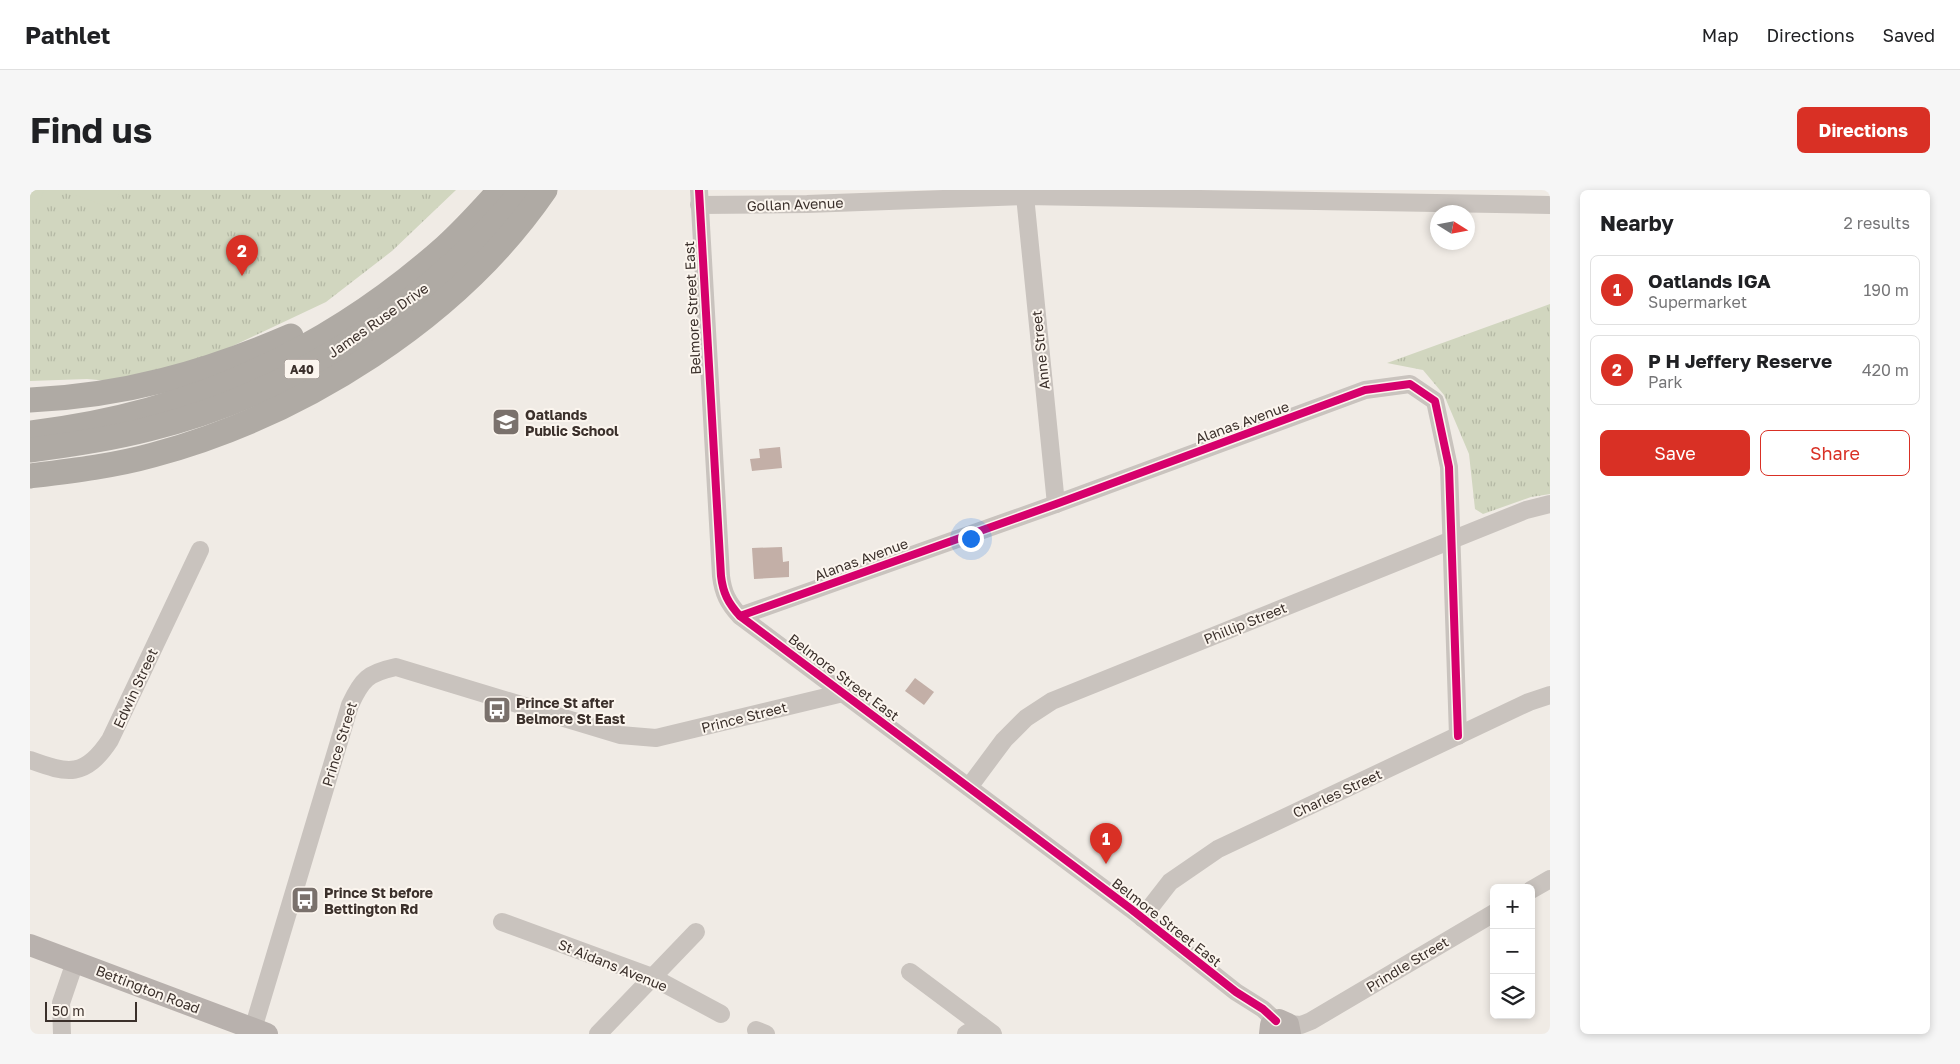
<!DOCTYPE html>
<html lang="en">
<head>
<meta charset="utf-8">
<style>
  :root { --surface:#fff; --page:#f6f6f6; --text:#202124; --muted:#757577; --line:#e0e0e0; --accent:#d93025 }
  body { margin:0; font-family:"Golos Text",sans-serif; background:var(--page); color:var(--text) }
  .controls { position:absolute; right:15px; bottom:15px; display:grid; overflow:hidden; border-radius:8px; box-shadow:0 2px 8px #0003 }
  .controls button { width:45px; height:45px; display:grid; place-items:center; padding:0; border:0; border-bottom:1px solid var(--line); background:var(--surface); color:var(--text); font:25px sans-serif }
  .compass { position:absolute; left:1400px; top:15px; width:45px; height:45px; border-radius:50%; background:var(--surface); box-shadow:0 2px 8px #0003; rotate:101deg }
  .scale { position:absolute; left:15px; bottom:12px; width:92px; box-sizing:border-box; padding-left:5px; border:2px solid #3b302b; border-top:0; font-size:14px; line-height:18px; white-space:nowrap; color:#3b302b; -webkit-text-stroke:4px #fbf5ee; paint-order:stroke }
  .you { position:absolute; left:940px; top:348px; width:18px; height:18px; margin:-12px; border:4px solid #fff; border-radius:50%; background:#1a73e8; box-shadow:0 0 0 8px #1a73e833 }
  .badge { display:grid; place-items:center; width:32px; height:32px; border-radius:50%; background:var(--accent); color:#fff; font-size:16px; font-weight:700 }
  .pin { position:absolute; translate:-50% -41px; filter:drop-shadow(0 1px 2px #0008) }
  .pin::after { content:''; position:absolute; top:26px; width:18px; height:15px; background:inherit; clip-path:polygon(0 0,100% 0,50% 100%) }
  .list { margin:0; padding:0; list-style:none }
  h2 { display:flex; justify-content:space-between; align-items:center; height:65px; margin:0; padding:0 20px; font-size:21px }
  h2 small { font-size:16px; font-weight:400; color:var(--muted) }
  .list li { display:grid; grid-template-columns:32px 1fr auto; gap:15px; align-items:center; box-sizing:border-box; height:70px; margin:0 10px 10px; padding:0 10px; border:1px solid var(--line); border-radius:8px }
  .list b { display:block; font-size:19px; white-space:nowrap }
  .list p { margin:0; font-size:16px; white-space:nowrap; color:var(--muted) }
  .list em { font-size:16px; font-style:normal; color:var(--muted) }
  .actions { display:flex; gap:10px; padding:15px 20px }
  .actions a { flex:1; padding:11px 0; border:1px solid var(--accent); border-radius:8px; text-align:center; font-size:18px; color:var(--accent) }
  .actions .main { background:var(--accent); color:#fff }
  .icon { flex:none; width:28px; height:28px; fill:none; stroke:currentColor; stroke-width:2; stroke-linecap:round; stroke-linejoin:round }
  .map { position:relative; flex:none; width:1520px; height:844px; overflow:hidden; border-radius:8px }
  header { display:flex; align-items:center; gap:30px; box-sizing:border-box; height:70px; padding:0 25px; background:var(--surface); border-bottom:1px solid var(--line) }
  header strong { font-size:24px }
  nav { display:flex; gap:28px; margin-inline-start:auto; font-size:18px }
  .intro { display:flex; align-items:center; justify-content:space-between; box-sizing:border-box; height:120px; padding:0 30px }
  h1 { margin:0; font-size:35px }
  .button { padding:12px 22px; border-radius:8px; background:var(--accent); color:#fff; font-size:18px; font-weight:700 }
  main { display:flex; gap:30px; padding:0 30px }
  aside { flex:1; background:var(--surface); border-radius:8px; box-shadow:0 2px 8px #0003 }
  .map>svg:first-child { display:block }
  .grass { fill:url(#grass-tufts) }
  .garden { fill:#d1d6bf }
  .building { fill:#c3afa7 }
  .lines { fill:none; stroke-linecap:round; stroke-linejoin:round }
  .minor { stroke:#c9c3be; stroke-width:18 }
  .major { stroke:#b8b1ad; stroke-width:22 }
  .highway { stroke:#afaaa4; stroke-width:25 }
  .cycleway-casing { stroke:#fbf5ee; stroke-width:11 }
  .cycleway { stroke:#d6006c; stroke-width:8 }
  .labels { text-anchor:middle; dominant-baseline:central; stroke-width:4; stroke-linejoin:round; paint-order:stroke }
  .shield { fill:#fbf5ee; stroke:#756b66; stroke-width:1 }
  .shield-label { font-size:12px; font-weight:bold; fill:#3b302b }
  .street-label { font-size:14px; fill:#3b302b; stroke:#fbf5ee }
  .poi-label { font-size:14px; font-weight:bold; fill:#3b302b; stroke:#fbf5ee; text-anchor:start }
</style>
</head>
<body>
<header>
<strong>Pathlet</strong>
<nav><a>Map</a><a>Directions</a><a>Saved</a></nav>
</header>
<div class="intro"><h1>Find us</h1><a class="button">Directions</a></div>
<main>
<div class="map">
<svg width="1520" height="844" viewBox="0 0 1520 844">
  <defs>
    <pattern id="grass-tufts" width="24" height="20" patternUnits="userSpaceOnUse" patternTransform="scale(1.25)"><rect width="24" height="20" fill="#d1d6bf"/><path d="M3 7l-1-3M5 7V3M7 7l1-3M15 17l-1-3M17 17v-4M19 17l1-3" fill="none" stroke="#b4b8a4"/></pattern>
  </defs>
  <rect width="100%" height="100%" fill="#f0ebe5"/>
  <g class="grass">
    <polygon points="0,0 426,0 362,61 296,112 190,162 91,192 57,189 0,191"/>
    <polygon points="1520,114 1520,304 1501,307 1453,324 1445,319 1439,264 1414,205 1393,180 1357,173"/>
  </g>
  <g class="garden">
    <polygon points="0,0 14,0 0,37"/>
    <polygon points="31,0 90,0 84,19"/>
  </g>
  <g class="building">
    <polygon points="750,257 752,278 722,281 720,269 730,268 729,259"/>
    <polygon points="752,357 753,372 759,371 759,387 724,389 722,358"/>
    <polygon points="885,488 904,502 894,515 875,501"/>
  </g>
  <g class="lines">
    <g class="minor">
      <path d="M669,0l22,386c2,17 7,27 19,40l391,293 105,83 27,17 13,12"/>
      <polyline points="995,6 1026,314"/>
      <polyline points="669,15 777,14 995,6 1520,15"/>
      <polyline points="710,426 1026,314 1335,200 1380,194 1405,211 1419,277 1428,546"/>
      <path d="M0,570c38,14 55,18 80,-20l90,-190"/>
      <polyline points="939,597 974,550 996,528 1022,511 1496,320 1520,314"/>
      <polyline points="1501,700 1520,689"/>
      <polyline points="1112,728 1140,692 1188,659 1499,512 1520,505"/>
      <polyline points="472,732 622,787 691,824"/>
      <polyline points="880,782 963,844"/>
      <polyline points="1258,834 1271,835 1281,831 1464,723"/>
      <path d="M223,839l97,-324c12,-26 18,-32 46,-38l224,68 36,3 187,-45"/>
      <polyline points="726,840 736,844"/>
      <polyline points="32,844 31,813 45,772"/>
      <polyline points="568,844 666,742"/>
      <polyline points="936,844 951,835"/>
    </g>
    <g class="major">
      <polyline points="0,755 237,844"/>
      <polyline points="1240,844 1241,835 1249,830 1258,834 1260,844"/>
    </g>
    <g class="highway">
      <path d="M0,210c93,-4 175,-27 261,-64"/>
      <path d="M0,243c157,-18 297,-81 415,-186 19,-17 37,-37 55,-57"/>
      <path d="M0,260c40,-5 80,-11 119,-21 145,-36 280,-124 374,-239"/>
      <path d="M0,286c41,-5 84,-10 123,-21 149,-40 304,-137 392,-265"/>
    </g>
    <defs>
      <g id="cycleway">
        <path d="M669,0l22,386c2,17 7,27 19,40l391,293 105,83 27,17 13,12"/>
        <polyline points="710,426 1026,314 1335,200 1380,194 1405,211 1419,277 1428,546"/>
      </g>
    </defs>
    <use href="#cycleway" class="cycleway-casing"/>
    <use href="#cycleway" class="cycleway"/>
  </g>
  <defs>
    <symbol id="school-square" viewBox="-11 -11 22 22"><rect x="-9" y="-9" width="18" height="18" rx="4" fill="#7a716c" stroke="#fbf5ee"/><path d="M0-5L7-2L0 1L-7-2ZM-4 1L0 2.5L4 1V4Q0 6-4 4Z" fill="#fff"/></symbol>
    <symbol id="bus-square" viewBox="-11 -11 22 22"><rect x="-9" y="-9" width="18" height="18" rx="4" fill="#7a716c" stroke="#fbf5ee"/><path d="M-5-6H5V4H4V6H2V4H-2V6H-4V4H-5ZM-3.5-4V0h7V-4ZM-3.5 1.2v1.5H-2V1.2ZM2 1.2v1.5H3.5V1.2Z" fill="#fff"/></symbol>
  </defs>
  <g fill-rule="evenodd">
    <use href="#school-square" x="460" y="216" width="32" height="32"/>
    <use href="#bus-square" x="451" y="504" width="32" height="32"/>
    <use href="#bus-square" x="259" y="694" width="32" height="32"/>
  </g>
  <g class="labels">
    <rect class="shield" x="254.5" y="169.5" width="35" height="19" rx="4"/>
    <g class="shield-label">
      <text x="272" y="179">A40</text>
    </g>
    <g class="street-label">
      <text transform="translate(765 14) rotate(-2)">Gollan Avenue</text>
      <text transform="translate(662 118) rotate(-93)">Belmore Street East</text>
      <text transform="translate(348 130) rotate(-35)">James Ruse Drive</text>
      <text transform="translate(1010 160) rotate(-96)">Anne Street</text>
      <text transform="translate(1212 232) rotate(-20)">Alanas Avenue</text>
      <text transform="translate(831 369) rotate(-20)">Alanas Avenue</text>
      <text transform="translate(1215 433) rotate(-22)">Phillip Street</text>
      <text transform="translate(814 487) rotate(37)">Belmore Street East</text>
      <text transform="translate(105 498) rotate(-65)">Edwin Street</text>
      <text transform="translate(714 527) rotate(-14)">Prince Street</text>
      <text transform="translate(309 554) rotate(-73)">Prince Street</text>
      <text transform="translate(1307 603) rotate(-25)">Charles Street</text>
      <text transform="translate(1137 732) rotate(38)">Belmore Street East</text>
      <text transform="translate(1377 774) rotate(-31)">Prindle Street</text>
      <text transform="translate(583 775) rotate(22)">St Aidans Avenue</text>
      <text transform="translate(118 799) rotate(21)">Bettington Road</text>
    </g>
    <g class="poi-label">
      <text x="495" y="224">Oatlands<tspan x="495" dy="16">Public School</tspan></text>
      <text x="486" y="512">Prince St after<tspan x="486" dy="16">Belmore St East</tspan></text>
      <text x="294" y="702">Prince St before<tspan x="294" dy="16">Bettington Rd</tspan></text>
    </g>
  </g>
</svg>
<div class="controls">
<button>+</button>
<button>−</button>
<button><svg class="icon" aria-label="layers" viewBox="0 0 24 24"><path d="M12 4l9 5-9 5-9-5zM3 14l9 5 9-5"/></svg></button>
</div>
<svg class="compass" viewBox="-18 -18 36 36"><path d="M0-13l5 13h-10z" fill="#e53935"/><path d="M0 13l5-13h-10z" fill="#757577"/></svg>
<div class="scale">50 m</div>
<div class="you"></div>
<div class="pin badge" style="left:1076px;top:674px">1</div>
<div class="pin badge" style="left:212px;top:86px">2</div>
</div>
<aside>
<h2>Nearby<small>2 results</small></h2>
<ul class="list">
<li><span class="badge">1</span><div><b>Oatlands IGA</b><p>Supermarket</p></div><em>190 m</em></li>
<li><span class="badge">2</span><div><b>P H Jeffery Reserve</b><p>Park</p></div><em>420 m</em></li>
</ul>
<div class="actions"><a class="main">Save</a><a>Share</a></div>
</aside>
</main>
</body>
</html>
